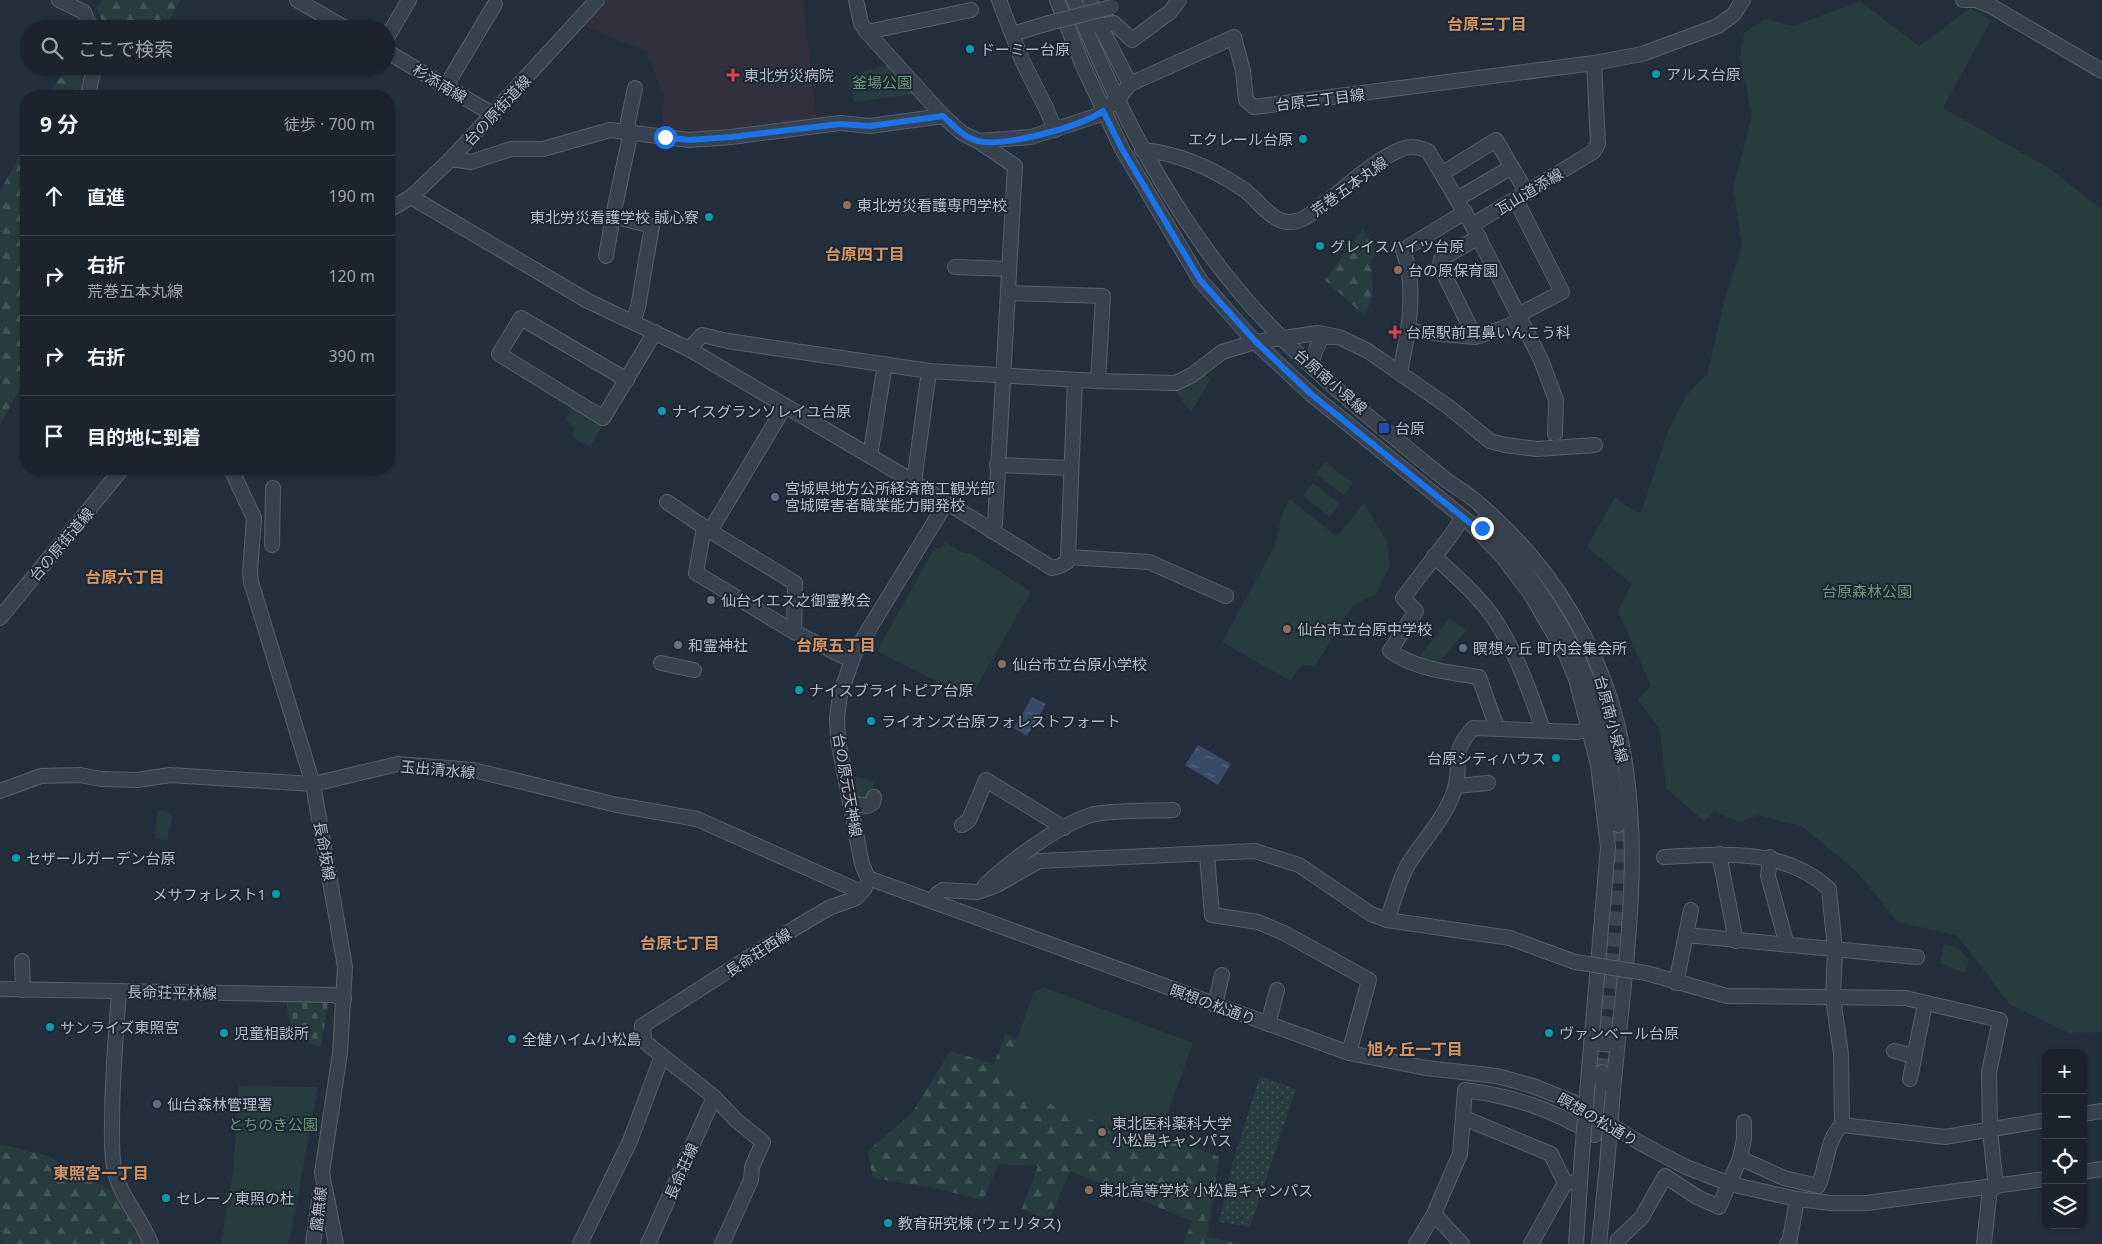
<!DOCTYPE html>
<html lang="ja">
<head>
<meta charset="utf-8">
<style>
  :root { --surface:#1b232e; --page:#242b36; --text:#f1f3f6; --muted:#a0a4aa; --line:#39404a }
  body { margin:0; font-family:"Noto Sans","Noto Sans JP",sans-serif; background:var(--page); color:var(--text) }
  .controls { position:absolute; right:15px; bottom:15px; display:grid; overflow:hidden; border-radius:10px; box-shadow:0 1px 4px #0004 }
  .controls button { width:45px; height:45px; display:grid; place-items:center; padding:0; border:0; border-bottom:1px solid var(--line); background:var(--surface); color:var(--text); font:25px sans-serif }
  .stop { position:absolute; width:15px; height:15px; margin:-11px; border:4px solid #1a73e8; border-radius:50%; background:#fff }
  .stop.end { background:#1a73e8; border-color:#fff; box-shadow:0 1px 5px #0008 }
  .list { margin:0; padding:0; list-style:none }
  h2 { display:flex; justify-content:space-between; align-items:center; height:65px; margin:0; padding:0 20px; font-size:21px }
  h2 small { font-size:16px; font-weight:400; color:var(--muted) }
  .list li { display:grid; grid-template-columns:32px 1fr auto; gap:15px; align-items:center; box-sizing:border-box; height:80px; padding:0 20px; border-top:1px solid var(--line) }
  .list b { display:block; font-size:19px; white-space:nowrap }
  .list p { margin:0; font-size:16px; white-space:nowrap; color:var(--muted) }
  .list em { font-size:16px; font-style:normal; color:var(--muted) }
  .icon { flex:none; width:28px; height:28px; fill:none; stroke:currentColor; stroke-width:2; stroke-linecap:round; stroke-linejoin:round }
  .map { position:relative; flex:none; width:2102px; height:1244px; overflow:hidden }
  .search { position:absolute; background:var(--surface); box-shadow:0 1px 4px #0004; left:20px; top:20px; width:375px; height:55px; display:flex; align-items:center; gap:12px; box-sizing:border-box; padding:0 18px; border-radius:28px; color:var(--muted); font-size:19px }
  .panel { position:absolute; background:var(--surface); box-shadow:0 1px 4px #0004; left:20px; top:90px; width:375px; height:385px; border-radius:20px }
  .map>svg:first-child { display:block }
  .medical { fill:#32303f }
  .grass { fill:url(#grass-dots) }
  .forest { fill:url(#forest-firs) }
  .cemetery { fill:url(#cemetery-stones) }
  .park { fill:#263c3f }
  .water { fill:url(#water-ripples) }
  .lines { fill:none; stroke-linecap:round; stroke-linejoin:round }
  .minor-tunnel { stroke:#3a4453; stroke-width:14; stroke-dasharray:14 7; stroke-linecap:butt }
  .minor-casing { stroke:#565f6c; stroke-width:16 }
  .minor { stroke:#38414e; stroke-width:14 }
  .minor-bridge-casing { stroke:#565f6c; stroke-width:16; stroke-linecap:butt }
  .minor-bridge { stroke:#38414e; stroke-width:14 }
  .route { stroke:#1a73e8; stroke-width:6 }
  .culture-dot { fill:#0f9aa8; stroke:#1d2633; stroke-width:2 }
  .health-dot { fill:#e0444e; stroke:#1d2633; stroke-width:2 }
  .education-dot { fill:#8d6e63; stroke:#1d2633; stroke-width:2 }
  .transit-dot { fill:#1a4fb4; stroke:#1d2633; stroke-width:2 }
  .service-dot { fill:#5c6f8a; stroke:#1d2633; stroke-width:2 }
  .worship-dot { fill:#6b7280; stroke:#1d2633; stroke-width:2 }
  .labels { text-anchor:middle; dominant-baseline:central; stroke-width:4; stroke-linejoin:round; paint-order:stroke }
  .poi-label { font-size:15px; fill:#b4bcc9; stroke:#1d2633; text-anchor:start }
  .park-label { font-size:15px; fill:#6b9a76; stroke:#1d2633 }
  .street-label { font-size:15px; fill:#b4bcc9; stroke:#1d2633 }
  .neighbourhood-label { font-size:16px; font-weight:bold; fill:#d59563; stroke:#1d2633 }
</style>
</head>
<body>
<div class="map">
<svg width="2102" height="1244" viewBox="0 0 2102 1244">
  <defs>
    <pattern id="grass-dots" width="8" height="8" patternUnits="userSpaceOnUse" patternTransform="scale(1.25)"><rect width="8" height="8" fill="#263c3f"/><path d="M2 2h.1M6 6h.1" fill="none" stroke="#435659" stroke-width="1.8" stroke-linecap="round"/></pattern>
    <pattern id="forest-firs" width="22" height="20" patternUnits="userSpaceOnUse" patternTransform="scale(1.25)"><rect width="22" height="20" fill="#263c3f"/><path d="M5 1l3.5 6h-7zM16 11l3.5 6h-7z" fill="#435659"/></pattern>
    <pattern id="cemetery-stones" width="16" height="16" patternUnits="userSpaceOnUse" patternTransform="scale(1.25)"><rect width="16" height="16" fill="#263c3f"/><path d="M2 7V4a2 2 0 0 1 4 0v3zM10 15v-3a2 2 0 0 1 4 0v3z" fill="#435659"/></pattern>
    <pattern id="water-ripples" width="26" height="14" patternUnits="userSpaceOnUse" patternTransform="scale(1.25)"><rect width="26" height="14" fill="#394c67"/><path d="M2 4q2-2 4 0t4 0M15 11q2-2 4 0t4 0" fill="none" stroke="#53647b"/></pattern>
  </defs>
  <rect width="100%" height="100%" fill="#242f3e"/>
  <polygon class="medical" points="606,0 804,0 804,12 817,123 731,134 661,133 664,98 647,52 585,26"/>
  <polygon class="grass" points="1260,1076 1296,1089 1250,1227 1219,1222 1233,1161"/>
  <g class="forest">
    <polygon points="102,0 180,0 165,29 125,29 102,20 96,9"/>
    <polygon points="69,66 85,66 81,96 46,96"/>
    <polygon points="26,137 26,377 0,425 0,191 24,148"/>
    <polygon points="1363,229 1378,254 1371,258 1373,297 1365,316 1325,280"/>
    <polygon points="1006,1034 1017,1039 1001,1084 1156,1145 1160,1134 1219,1157 1207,1237 1242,1244 1184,1244 1192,1221 1070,1171 1049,1220 1022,1209 1038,1166 999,1164 983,1200 938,1189 873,1178 868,1151 913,1112 950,1051 994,1064"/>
    <polygon points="0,1144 48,1156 120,1196 146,1244 6,1244 0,1239"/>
  </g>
  <polygon class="cemetery" points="287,999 328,1002 321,1047 296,1038 288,1015"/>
  <g class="park">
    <polygon points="1860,1 1919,46 1971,8 1991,20 1943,108 2052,170 2102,210 2102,1032 2069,1033 2010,1005 1958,936 1898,922 1856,871 1803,827 1759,815 1740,822 1714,812 1704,821 1666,788 1660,730 1638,700 1651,686 1618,611 1632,584 1587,547 1615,497 1634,511 1641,512 1668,431 1686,396 1707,374 1726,294 1742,246 1733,188 1752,115 1740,58 1744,33 1765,19 1794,26"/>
    <polygon points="887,65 914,94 854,102 848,76"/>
    <polygon points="1203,373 1211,379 1191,412 1176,392 1177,387"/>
    <polygon points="574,405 604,423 590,447 573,438 574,427 565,420"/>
    <polygon points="1325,462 1353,483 1343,495 1316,474"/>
    <polygon points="1313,483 1340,504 1330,517 1303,496"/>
    <polygon points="1290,499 1337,537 1364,503 1387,542 1390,565 1376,594 1353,605 1315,666 1302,665 1290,681 1222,642 1275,546 1282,514"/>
    <polygon points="945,541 960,552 974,555 1031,592 970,698 877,651 935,547 940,549"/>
    <polygon points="1449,618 1467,630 1439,662 1418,659"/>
    <polygon points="852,776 875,781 870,802 856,800"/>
    <polygon points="157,811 166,811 172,816 167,841 155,838"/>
    <polygon points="1944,944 1958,948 1969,959 1965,973 1940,963"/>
    <polygon points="1043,987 1193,1043 1156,1145 1000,1084 1034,992"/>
    <polygon points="239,1086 318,1087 289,1244 221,1244 233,1171"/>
  </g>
  <g class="water">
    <polygon points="1032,697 1046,704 1027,736 1014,728"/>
    <polygon points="1198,745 1231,764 1218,785 1185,765"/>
  </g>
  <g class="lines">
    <polyline class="minor-tunnel" points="1602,1072 1617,906 1618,825"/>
    <defs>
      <g id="minor">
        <polyline points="59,0 84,12 91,29"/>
        <polyline points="297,0 347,29"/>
        <polyline points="856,0 861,23 867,32 943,116 962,133 978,141 1031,137 1096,116 1117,100 1130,84 1234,37 1243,71 1246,100 1254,107 1594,63"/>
        <polyline points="999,0 1022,60 1046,108 1055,130"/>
        <polyline points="1057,0 1083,66 1122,149 1200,280 1255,342 1311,394 1470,523 1502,556 1530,593 1566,655 1576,679 1598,765 1608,847 1588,1082"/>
        <path d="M1074,0c47,118 107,233 196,326 52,54 112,102 170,149 10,9 22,15 32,23 21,17 42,38 60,59 40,48 70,106 85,166 30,121 7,247 -4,368"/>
        <polyline points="1090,0 1097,20 1130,84"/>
        <polyline points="1963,0 1976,0 1991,6 2102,71"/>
        <polyline points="1100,27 1114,23 1132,40 1170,12 1179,0"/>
        <polyline points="867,32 971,10"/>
        <polyline points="1012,34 1049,23"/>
        <polyline points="386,39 409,0"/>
        <polyline points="386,51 494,115"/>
        <polyline points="446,86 495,4"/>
        <polyline points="88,96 94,66"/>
        <polyline points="626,131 635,88"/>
        <polyline points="631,131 613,216 652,226 638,307 633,322"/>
        <polyline points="978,141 1015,166 995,523 992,531"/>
        <path d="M1142,150c37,3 70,18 101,39 15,10 26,31 45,33 15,1 26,-11 37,-19 24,-18 49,-43 77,-54 9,-4 17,-2 26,2l44,74"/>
        <polyline points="451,159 471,162 511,149 543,149 610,130 689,140 731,137 840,123 870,126 943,116"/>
        <polyline points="1443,173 1496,140 1527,193"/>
        <polyline points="411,197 588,301 689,349 914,482 1052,568 1060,566 1067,562 1068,557 1075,380"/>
        <polyline points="1457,199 1512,167"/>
        <polyline points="1516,200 1562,292 1520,314"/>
        <polyline points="389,210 411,197 451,159 597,0"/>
        <polyline points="606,256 613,216"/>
        <polyline points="955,267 1009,269"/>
        <polyline points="1008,293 1103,296 1098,381"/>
        <polyline points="1521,320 1541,360 1556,400 1555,434"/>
        <path d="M1408,331c3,-28 5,-54 -5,-81l62,-38"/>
        <polyline points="1475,337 1440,266 1441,259 1479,237"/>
        <polyline points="689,349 702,335 728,341 929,371 1098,381 1176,383 1192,375 1222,352 1255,342 1318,333 1339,337 1368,351 1450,408 1490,441 1505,445 1537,449 1595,445"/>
        <polyline points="1311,366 1315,351 1322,337 1334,337"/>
        <polyline points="1400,373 1408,331 1475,337 1501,329 1521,320 1472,225 1593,152 1598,144 1594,63 1642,54 1718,26 1734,14 1743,0"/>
        <polyline points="627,380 521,318 499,354 603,418 655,332"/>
        <polyline points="870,456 885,364"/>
        <polyline points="997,465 1070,468"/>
        <polyline points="231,469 254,518 250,572 251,582 313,784 345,967 340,1053 322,1173 336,1244"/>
        <polyline points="914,482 929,371"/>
        <polyline points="667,502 710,531 785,406"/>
        <polyline points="946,503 855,652 840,695 837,718 838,740 862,864 868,878 1349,1053 1426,1068 1497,1076 1533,1086 1573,1102 1642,1144 1686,1167 1730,1184 1797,1199 1831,1203 1867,1203 2046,1179"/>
        <path d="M1463,517l-11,17 -49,64 13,13 -26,40c26,18 57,21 89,26l18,51"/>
        <path d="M1483,521c22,21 38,43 55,68 54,80 72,141 80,236"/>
        <polyline points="704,527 696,573 794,632 795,583 710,531"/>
        <polyline points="272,545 273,488"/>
        <path d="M1434,556c20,19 43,38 59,61 23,34 37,75 50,113"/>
        <polyline points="1068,557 1149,562 1226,596"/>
        <polyline points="0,618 122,469"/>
        <polyline points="794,632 851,660"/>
        <polyline points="661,663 694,670"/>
        <polyline points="1456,786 1488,783"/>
        <polyline points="0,791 41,776 80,775 101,779 137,780 170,775 313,784 398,764 473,770 617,805 697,819 861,892"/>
        <polyline points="850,803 868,806 873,803 874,797"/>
        <polyline points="962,825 969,820 986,780 1064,828"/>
        <polyline points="1719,854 1736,941"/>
        <polyline points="1207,855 1212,915 1258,922 1284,933 1369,980 1349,1053"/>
        <path d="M1664,857c57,-3 120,-10 165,32l6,60 -2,49 8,56 1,71"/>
        <polyline points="1770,857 1768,876 1787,945"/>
        <path d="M985,885c27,-25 72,-59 106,-70 17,-5 62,-4 82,-5"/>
        <polyline points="934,902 937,894 943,890 978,892 997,885 1039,861 1255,851 1299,865 1371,914 1387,920"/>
        <polyline points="1686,935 1917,957"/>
        <polyline points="22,961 23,990"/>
        <path d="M1575,962l-65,-24 -123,-18c7,-18 12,-41 22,-57 15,-24 38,-47 46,-75 8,-29 -6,-33 18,-60l104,4 13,-3"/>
        <polyline points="1646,973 1727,996 1905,998 2000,1020 1989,1072 1990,1130 1996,1187"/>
        <polyline points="1676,983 1691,910"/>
        <polyline points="0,989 334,995 344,999"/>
        <path d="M119,991c-3,44 -7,87 -7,131 0,17 -1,34 3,50 6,26 27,47 36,72"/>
        <polyline points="1215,1005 1222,975"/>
        <polyline points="1268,1024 1277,990"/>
        <polyline points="1591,1043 1617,1045"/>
        <polyline points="1894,1051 1914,1056"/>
        <polyline points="1910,1079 1925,1003"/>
        <polyline points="2083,1114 2102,1111"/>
        <polyline points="1464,1118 1551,1154 1565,1183 1580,1182"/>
        <polyline points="1740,1158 1744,1139 1744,1122"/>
        <polyline points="2083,1172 2102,1169"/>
        <polyline points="1434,1214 1462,1244"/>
        <polyline points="313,1244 320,1192"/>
        <polyline points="580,1244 630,1141 662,1056"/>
        <polyline points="648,1244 714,1097"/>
        <polyline points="722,1244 751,1180 752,1167 763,1142 737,1121 714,1097 645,1042 642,1026 795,928 829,908 856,898 865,888"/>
        <path d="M1416,1244l18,-30 26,-60 5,-64c51,7 86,19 130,45l7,-63"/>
        <polyline points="1531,1244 1565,1183"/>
        <polyline points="1576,1244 1582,1154"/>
        <polyline points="1599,1244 1607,1165"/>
        <path d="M1617,1244l1,-4 24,-23 23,-41 32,21 22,10 21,-49 44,20 34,8c9,-18 8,-47 24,-61l103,12 101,-17"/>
        <polyline points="1787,1244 1790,1239 1797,1199"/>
        <polyline points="1984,1244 1990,1188"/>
      </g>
    </defs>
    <use href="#minor" class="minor-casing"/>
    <use href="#minor" class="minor"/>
    <defs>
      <g id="minor-bridge">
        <polyline points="1049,23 1112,7"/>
        <polyline points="1575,962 1646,973"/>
        <polyline points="1582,1154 1588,1082"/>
        <polyline points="1607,1165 1613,1091"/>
      </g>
    </defs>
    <use href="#minor-bridge" class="minor-bridge-casing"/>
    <use href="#minor-bridge" class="minor-bridge"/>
  </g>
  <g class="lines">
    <path class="route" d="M665,137l24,3 42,-3 109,-13 30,2 73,-10c10,9 21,22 35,25 27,6 102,-14 125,-30l19,38 78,131 27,30 29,32 55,52 159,129 12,5"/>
  </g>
  <g class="culture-dot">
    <circle cx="970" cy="49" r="5"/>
    <circle cx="1656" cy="74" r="5"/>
    <circle cx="1303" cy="139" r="5"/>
    <circle cx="709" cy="217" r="5"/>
    <circle cx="1320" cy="246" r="5"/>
    <circle cx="662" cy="411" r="5"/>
    <circle cx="799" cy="690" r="5"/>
    <circle cx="871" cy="721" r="5"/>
    <circle cx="1556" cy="758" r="5"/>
    <circle cx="16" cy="858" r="5"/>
    <circle cx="276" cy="894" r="5"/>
    <circle cx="50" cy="1027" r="5"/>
    <circle cx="224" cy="1033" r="5"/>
    <circle cx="1549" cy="1033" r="5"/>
    <circle cx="512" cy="1039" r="5"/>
    <circle cx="166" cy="1198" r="5"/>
    <circle cx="888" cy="1223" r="5"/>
  </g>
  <g class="health-dot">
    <path d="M730.5 67.5h5v5h5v5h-5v5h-5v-5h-5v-5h5z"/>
    <path d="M1392.5 324.5h5v5h5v5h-5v5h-5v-5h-5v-5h5z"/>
  </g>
  <g class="education-dot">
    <circle cx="847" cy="205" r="5"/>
    <circle cx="1398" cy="270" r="5"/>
    <circle cx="1287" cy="629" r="5"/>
    <circle cx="1002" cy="664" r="5"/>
    <circle cx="1102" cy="1132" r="5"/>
    <circle cx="1089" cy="1190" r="5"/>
  </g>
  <rect class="transit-dot" x="1378" y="422" width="12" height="12" rx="2.5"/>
  <g class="service-dot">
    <circle cx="775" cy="497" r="5"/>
    <circle cx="1463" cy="648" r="5"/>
    <circle cx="157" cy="1104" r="5"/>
  </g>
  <g class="worship-dot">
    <circle cx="711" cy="600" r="5"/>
    <circle cx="678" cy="645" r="5"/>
  </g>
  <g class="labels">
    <g class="poi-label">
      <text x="980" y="49">ドーミー台原</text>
      <text x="1666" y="74">アルス台原</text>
      <text x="744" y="75">東北労災病院</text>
      <text x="1293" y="139" text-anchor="end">エクレール台原</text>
      <text x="857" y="205">東北労災看護専門学校</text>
      <text x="699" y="217" text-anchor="end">東北労災看護学校 誠心寮</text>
      <text x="1330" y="246">グレイスハイツ台原</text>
      <text x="1408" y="270">台の原保育園</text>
      <text x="1406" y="332">台原駅前耳鼻いんこう科</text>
      <text x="672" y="411">ナイスグランソレイユ台原</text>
      <text x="1395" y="428">台原</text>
      <text x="785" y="488">宮城県地方公所経済商工観光部<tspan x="785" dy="17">宮城障害者職業能力開発校</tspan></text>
      <text x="721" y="600">仙台イエス之御霊教会</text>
      <text x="1297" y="629">仙台市立台原中学校</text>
      <text x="688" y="645">和霊神社</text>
      <text x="1473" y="648">瞑想ヶ丘 町内会集会所</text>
      <text x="1012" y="664">仙台市立台原小学校</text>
      <text x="809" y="690">ナイスブライトピア台原</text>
      <text x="881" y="721">ライオンズ台原フォレストフォート</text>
      <text x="1546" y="758" text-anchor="end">台原シティハウス</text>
      <text x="26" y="858">セザールガーデン台原</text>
      <text x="266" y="894" text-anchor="end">メサフォレスト1</text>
      <text x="60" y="1027">サンライズ東照宮</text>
      <text x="234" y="1033">児童相談所</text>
      <text x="1559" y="1033">ヴァンベール台原</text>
      <text x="522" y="1039">全健ハイム小松島</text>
      <text x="167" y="1104">仙台森林管理署</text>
      <text x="1112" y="1123">東北医科薬科大学<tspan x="1112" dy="17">小松島キャンパス</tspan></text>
      <text x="1099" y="1190">東北高等学校 小松島キャンパス</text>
      <text x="176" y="1198">セレーノ東照の杜</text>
      <text x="898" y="1223">教育研究棟 (ウェリタス)</text>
    </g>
    <g class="park-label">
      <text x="882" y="82">釜場公園</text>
      <text x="1867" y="591">台原森林公園</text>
      <text x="273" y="1124">とちのき公園</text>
    </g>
    <g class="street-label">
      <text transform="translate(440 83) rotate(31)">杉添南線</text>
      <text transform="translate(1320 99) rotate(-7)">台原三丁目線</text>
      <text transform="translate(497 110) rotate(-47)">台の原街道線</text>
      <text transform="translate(1349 186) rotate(-36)">荒巻五本丸線</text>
      <text transform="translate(1529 191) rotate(-31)">瓦山道添線</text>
      <text transform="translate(1331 381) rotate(41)">台原南小泉線</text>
      <text transform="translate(61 544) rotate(-50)">台の原街道線</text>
      <text transform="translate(1612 719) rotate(75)">台原南小泉線</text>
      <text transform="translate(438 769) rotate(5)">玉出清水線</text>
      <text transform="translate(848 785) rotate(80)">台の原元天神線</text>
      <text transform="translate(325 851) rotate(80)">長命坂線</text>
      <text transform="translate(758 952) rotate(-33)">長命荘西線</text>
      <text transform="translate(172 992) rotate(1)">長命荘平林線</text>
      <text transform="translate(1213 1004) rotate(20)">瞑想の松通り</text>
      <text transform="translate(1598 1119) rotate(30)">瞑想の松通り</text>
      <text transform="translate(681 1171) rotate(-66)">長命荘線</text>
      <text transform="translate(318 1209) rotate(-83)">露無線</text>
    </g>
    <g class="neighbourhood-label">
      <text x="1487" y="24">台原三丁目</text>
      <text x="865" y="254">台原四丁目</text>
      <text x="125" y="577">台原六丁目</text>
      <text x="836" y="645">台原五丁目</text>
      <text x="680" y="943">台原七丁目</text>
      <text x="1415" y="1049">旭ヶ丘一丁目</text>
      <text x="101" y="1173">東照宮一丁目</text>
    </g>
  </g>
</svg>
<div class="controls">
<button>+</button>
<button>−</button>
<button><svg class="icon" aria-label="locate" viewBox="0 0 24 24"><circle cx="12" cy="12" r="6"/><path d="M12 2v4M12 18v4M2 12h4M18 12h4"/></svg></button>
<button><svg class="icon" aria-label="layers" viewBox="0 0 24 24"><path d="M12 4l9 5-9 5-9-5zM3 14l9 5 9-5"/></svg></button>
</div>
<div class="stop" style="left:665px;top:137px"></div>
<div class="stop end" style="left:1482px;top:528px"></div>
<div class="search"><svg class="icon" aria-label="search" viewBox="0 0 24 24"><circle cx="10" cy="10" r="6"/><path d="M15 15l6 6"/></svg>ここで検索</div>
<section class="panel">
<h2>9 分<small>徒歩 · 700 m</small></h2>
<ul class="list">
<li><svg class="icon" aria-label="ahead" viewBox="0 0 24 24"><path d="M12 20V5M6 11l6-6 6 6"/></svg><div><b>直進</b></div><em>190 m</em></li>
<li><svg class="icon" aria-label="right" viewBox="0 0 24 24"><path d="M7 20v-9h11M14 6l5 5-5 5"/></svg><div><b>右折</b><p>荒巻五本丸線</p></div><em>120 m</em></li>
<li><svg class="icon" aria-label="right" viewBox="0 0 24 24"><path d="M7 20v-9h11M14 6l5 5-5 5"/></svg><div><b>右折</b></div><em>390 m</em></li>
<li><svg class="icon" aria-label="arrive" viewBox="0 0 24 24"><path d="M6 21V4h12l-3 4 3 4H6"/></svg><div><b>目的地に到着</b></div></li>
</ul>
</section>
</div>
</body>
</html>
